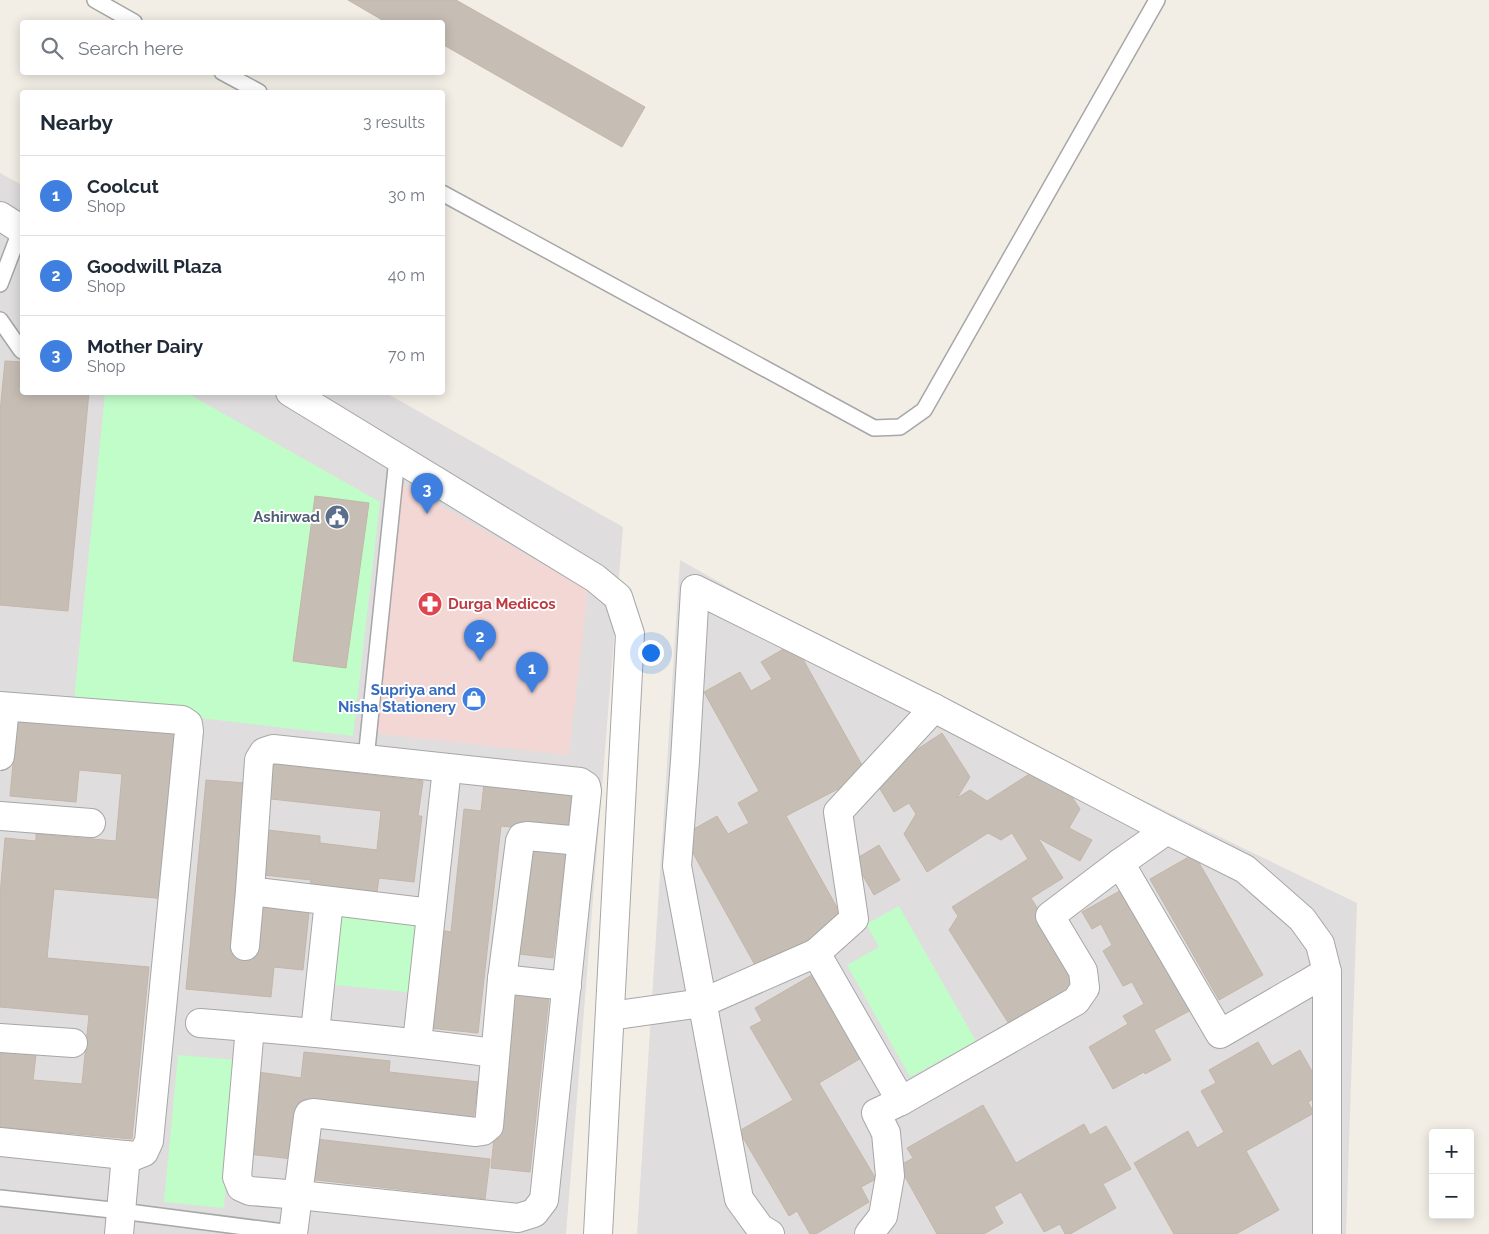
<!DOCTYPE html>
<html lang="en">
<head>
<meta charset="utf-8">
<style>
  :root { --surface:#fff; --page:#f2f2f3; --text:#1f2937; --muted:#747a83; --line:#e0e1e3; --accent:#d10800 }
  body { margin:0; font-family:Raleway,sans-serif; background:var(--page); color:var(--text) }
  .controls { position:absolute; right:15px; bottom:15px; display:grid; overflow:hidden; border-radius:5px; box-shadow:0 2px 12px #0003 }
  .controls button { width:45px; height:45px; display:grid; place-items:center; padding:0; border:0; border-bottom:1px solid var(--line); background:var(--surface); color:var(--text); font:25px sans-serif }
  .you { position:absolute; left:650px; top:652px; width:18px; height:18px; margin:-12px; border:4px solid #fff; border-radius:50%; background:#1a73e8; box-shadow:0 0 0 8px #1a73e833 }
  .badge { display:grid; place-items:center; width:32px; height:32px; border-radius:50%; background:var(--accent); color:#fff; font-size:16px; font-weight:700 }
  .pin { position:absolute; translate:-50% -41px; filter:drop-shadow(0 1px 2px #0008) }
  .pin::after { content:''; position:absolute; top:26px; width:18px; height:15px; background:inherit; clip-path:polygon(0 0,100% 0,50% 100%) }
  .list { margin:0; padding:0; list-style:none }
  h2 { display:flex; justify-content:space-between; align-items:center; height:65px; margin:0; padding:0 20px; font-size:21px }
  h2 small { font-size:16px; font-weight:400; color:var(--muted) }
  .list li { display:grid; grid-template-columns:32px 1fr auto; gap:15px; align-items:center; box-sizing:border-box; height:80px; padding:0 20px; border-top:1px solid var(--line) }
  .list b { display:block; font-size:19px; white-space:nowrap }
  .list p { margin:0; font-size:16px; white-space:nowrap; color:var(--muted) }
  .list em { font-size:16px; font-style:normal; color:var(--muted) }
  .icon { flex:none; width:28px; height:28px; fill:none; stroke:currentColor; stroke-width:2; stroke-linecap:round; stroke-linejoin:round }
  .map { position:relative; flex:none; width:1489px; height:1234px; overflow:hidden }
  .search { position:absolute; background:var(--surface); box-shadow:0 2px 12px #0003; left:20px; top:20px; width:425px; height:55px; display:flex; align-items:center; gap:12px; box-sizing:border-box; padding:0 18px; border-radius:5px; color:var(--muted); font-size:19px }
  .panel { position:absolute; background:var(--surface); box-shadow:0 2px 12px #0003; left:20px; top:90px; width:425px; height:305px; border-radius:5px }
  .map>svg:first-child { display:block }
  .residential { fill:#dfdddd }
  .commercial { fill:#f3d7d5 }
  .park { fill:#c1fdc8 }
  .building { fill:#c6beb5; stroke:#c5b5a7 }
  .lines { fill:none; stroke-linecap:round; stroke-linejoin:round }
  .service-casing { stroke:#a7a7a7; stroke-width:18 }
  .minor-casing { stroke:#a7a7a7; stroke-width:30 }
  .service { stroke:#fff; stroke-width:15 }
  .minor { stroke:#fff; stroke-width:28 }
  .labels { text-anchor:middle; dominant-baseline:central; stroke-width:4; stroke-linejoin:round; paint-order:stroke }
  .service-label { font-size:15px; font-weight:bold; fill:#4e5e75; stroke:#fff; text-anchor:end }
  .health-label { font-size:15px; font-weight:bold; fill:#be3a42; stroke:#fff; text-anchor:start }
  .shop-label { font-size:15px; font-weight:bold; fill:#366cbe; stroke:#fff; text-anchor:end }
</style>
</head>
<body>
<div class="map">
<svg width="1489" height="1234" viewBox="0 0 1489 1234">
  <rect width="100%" height="100%" fill="#f2eee6"/>
  <g class="residential">
    <polygon points="0,173 22,185 22,392 386,393 623,527 566,1234 0,1234"/>
    <polygon points="680,560 885,676 1357,903 1346,1234 637,1234"/>
  </g>
  <polygon class="commercial" points="401,483 588,590 569,755 372,733"/>
  <g class="park">
    <polygon points="105,393 187,393 380,502 353,736 200,718 74,700"/>
    <polygon points="899,906 976,1041 910,1077 847,965 879,947 866,924"/>
    <polygon points="343,908 427,917 418,993 335,985"/>
    <polygon points="178,1055 237,1060 224,1208 164,1202"/>
  </g>
  <g class="building">
    <polygon points="348,0 456,0 645,107 622,147 442,44 442,22 383,22 384,21"/>
    <polygon points="5,361 22,362 22,392 89,392 68,611 0,605 0,412"/>
    <polygon points="315,496 369,503 346,668 293,661"/>
    <polygon points="794,643 867,774 786,816 844,920 756,967 683,835 717,816 728,834 749,823 738,803 759,791 704,692 740,672 751,691 772,679 761,662"/>
    <polygon points="18,711 183,726 167,899 54,889 47,958 149,967 132,1139 0,1127 0,1042 37,1046 33,1080 82,1084 89,1015 0,1007 0,895 5,838 36,841 36,834 116,841 122,774 79,770 76,802 10,796"/>
    <polygon points="942,733 970,777 957,798 970,790 987,801 1042,766 1058,776 1080,809 1069,828 1092,840 1080,861 1038,838 1063,878 1031,898 1083,981 1011,1027 949,930 958,916 952,907 1028,859 1012,833 1001,840 988,833 927,872 904,834 916,814 909,803 894,812 877,784 887,769"/>
    <polygon points="266,763 423,781 418,816 422,816 414,882 379,878 377,892 310,885 311,880 254,874 259,829 320,836 320,843 377,850 381,811 262,798"/>
    <polygon points="485,775 573,784 567,833 501,826 478,1033 429,1028 440,930 451,932 464,809 481,811"/>
    <polygon points="206,780 246,783 230,949 258,952 264,897 310,902 303,970 274,967 271,997 186,989"/>
    <polygon points="525,840 567,845 553,958 511,953"/>
    <polygon points="879,845 900,880 874,895 854,860"/>
    <polygon points="1194,854 1263,975 1219,1000 1150,879"/>
    <polygon points="1125,888 1193,1009 1154,1030 1171,1060 1145,1074 1144,1072 1113,1089 1089,1047 1128,1024 1123,1016 1144,1004 1132,982 1123,986 1103,951 1112,945 1101,924 1092,929 1082,912"/>
    <polygon points="812,975 818,985 825,981 868,1054 819,1083 876,1179 861,1187 869,1202 816,1234 810,1234 797,1211 789,1216 739,1131 793,1100 750,1027 762,1021 755,1008"/>
    <polygon points="510,983 550,987 530,1172 491,1168"/>
    <polygon points="1258,1042 1272,1066 1300,1050 1324,1093 1308,1102 1314,1113 1246,1151 1279,1210 1236,1234 1174,1234 1134,1163 1188,1131 1197,1148 1224,1132 1201,1091 1216,1083 1209,1070"/>
    <polygon points="304,1052 390,1061 389,1072 478,1082 472,1130 300,1105 307,1138 490,1159 485,1199 308,1179 311,1161 248,1154 258,1072 301,1078"/>
    <polygon points="983,1105 1016,1163 1084,1124 1090,1135 1106,1126 1131,1169 1103,1184 1116,1208 1070,1234 1065,1234 1060,1224 1044,1232 1021,1192 994,1207 1003,1223 984,1234 937,1234 899,1166 913,1158 907,1148"/>
  </g>
  <g class="lines">
    <defs>
      <g id="service">
        <polyline points="95,0 134,22"/>
        <polyline points="222,72 259,92"/>
        <polyline points="442,193 874,428 900,427 924,410 1157,0"/>
        <polyline points="0,284 21,229"/>
        <polyline points="0,320 21,350 22,351"/>
        <polyline points="366,759 397,458"/>
        <polyline points="0,1198 121,1211 299,1234"/>
      </g>
      <g id="minor">
        <polyline points="0,216 22,230"/>
        <polyline points="290,392 595,578 618,597 630,634 598,1234"/>
        <polyline points="0,706 182,720 188,724 189,731 149,1141 144,1152 134,1156 0,1142"/>
        <polyline points="0,756 5,707"/>
        <polyline points="0,816 91,823"/>
        <polyline points="1120,863 1220,1034 1327,972"/>
        <polyline points="245,946 250,891"/>
        <polyline points="816,953 854,919 838,812 934,708"/>
        <polyline points="502,979 567,986"/>
        <polyline points="610,1016 702,1003 816,953 901,1101"/>
        <path d="M200,1023c99,8 197,17 294,30"/>
        <polyline points="250,1027 237,1177 241,1187 250,1191 299,1195 518,1218 534,1213 544,1200 587,791 586,786 580,782 273,749 264,752 259,760 250,891 431,913"/>
        <polyline points="315,1032 329,901"/>
        <polyline points="0,1038 73,1043"/>
        <polyline points="417,1043 447,768"/>
        <polyline points="119,1234 126,1155"/>
        <polyline points="293,1234 308,1117 309,1114 313,1113 476,1132 483,1131 489,1126 502,979 520,841 522,837 527,836 581,841"/>
        <polyline points="770,1234 760,1228 739,1199 677,866 685,761 695,589 934,708 1167,830 1245,869 1302,919 1320,944 1327,972 1327,1234"/>
        <polyline points="869,1234 883,1216 890,1176 886,1133 876,1113 901,1101 1076,1001 1085,988 1083,971 1050,916 1120,863 1167,830"/>
      </g>
    </defs>
    <use href="#service" class="service-casing"/>
    <use href="#minor" class="minor-casing"/>
    <use href="#service" class="service"/>
    <use href="#minor" class="minor"/>
  </g>
  <defs>
    <symbol id="civic-disc" viewBox="-11 -11 22 22"><circle r="9.5" fill="#5c6f8a" stroke="#fff"/><path d="M-.6-6.5H3V-4.5H.6V-3L4-1V1h2V6H-6V1h2V-1L-.6-3ZM-1.2 2.5V6h2.4V2.5Z" fill="#fff"/></symbol>
    <symbol id="pharmacy-disc" viewBox="-11 -11 22 22"><circle r="9.5" fill="#e0444e" stroke="#fff"/><path d="M-2-6h4v4h4v4h-4v4h-4v-4h-4v-4h4Z" fill="#fff"/></symbol>
    <symbol id="shop-disc" viewBox="-11 -11 22 22"><circle r="9.5" fill="#3f7fe0" stroke="#fff"/><path d="M-5-2.5h2.3a2.7 3.5 0 0 1 5.4 0H5L5.5 6h-11ZM-1.5-2.5h3a1.5 2.3 0 0 0-3 0Z" fill="#fff"/></symbol>
  </defs>
  <g fill-rule="evenodd">
    <use href="#civic-disc" x="323" y="503" width="28" height="28"/>
    <use href="#pharmacy-disc" x="416" y="590" width="28" height="28"/>
    <use href="#shop-disc" x="460" y="685" width="28" height="28"/>
  </g>
  <g class="labels">
    <g class="service-label">
      <text x="320" y="517">Ashirwad</text>
    </g>
    <g class="health-label">
      <text x="448" y="604">Durga Medicos</text>
    </g>
    <g class="shop-label">
      <text x="456" y="690">Supriya and<tspan x="456" dy="17">Nisha Stationery</tspan></text>
    </g>
  </g>
</svg>
<div class="controls">
<button>+</button>
<button>−</button>
</div>
<div class="you"></div>
<div class="pin badge" style="left:532px;top:693px;background:#3f7fe0">1</div>
<div class="pin badge" style="left:480px;top:661px;background:#3f7fe0">2</div>
<div class="pin badge" style="left:427px;top:514px;background:#3f7fe0">3</div>
<div class="search"><svg class="icon" aria-label="search" viewBox="0 0 24 24"><circle cx="10" cy="10" r="6"/><path d="M15 15l6 6"/></svg>Search here</div>
<section class="panel">
<h2>Nearby<small>3 results</small></h2>
<ul class="list">
<li><span class="badge" style="background:#3f7fe0">1</span><div><b>Coolcut</b><p>Shop</p></div><em>30 m</em></li>
<li><span class="badge" style="background:#3f7fe0">2</span><div><b>Goodwill Plaza</b><p>Shop</p></div><em>40 m</em></li>
<li><span class="badge" style="background:#3f7fe0">3</span><div><b>Mother Dairy</b><p>Shop</p></div><em>70 m</em></li>
</ul>
</section>
</div>
</body>
</html>
